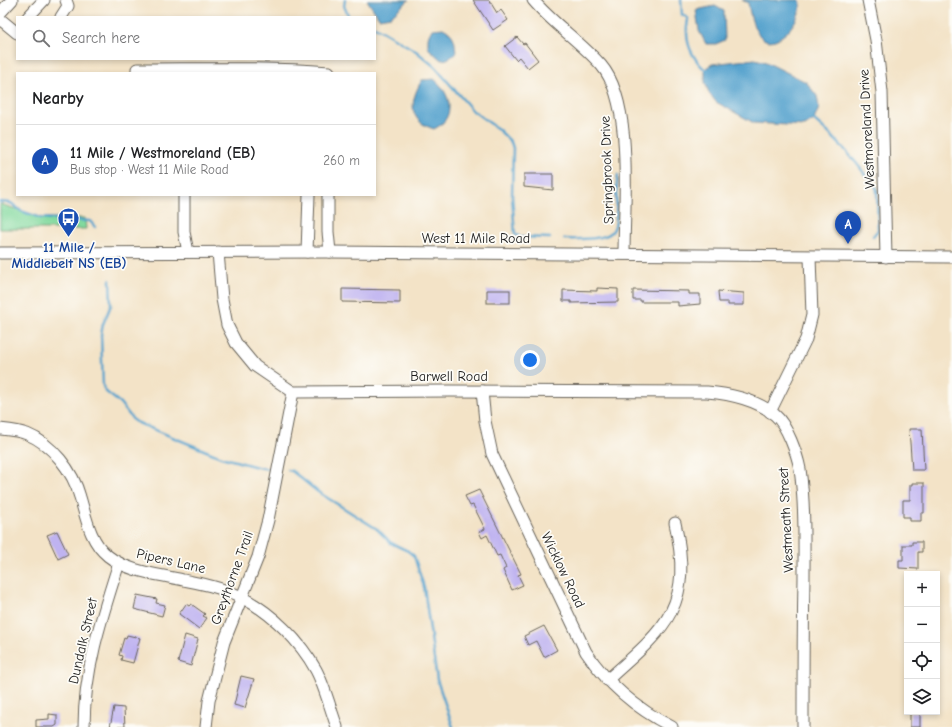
<!DOCTYPE html>
<html lang="en">
<head>
<meta charset="utf-8">
<style>
  :root { --surface:#fff; --page:#f6f6f6; --text:#202124; --muted:#757577; --line:#e0e0e0; --accent:#111827 }
  body { margin:0; font-family:"Comic Neue",sans-serif; background:var(--page); color:var(--text) }
  .controls { position:absolute; right:12px; bottom:12px; display:grid; overflow:hidden; border-radius:0px; box-shadow:0 2px 6px #0003 }
  .controls button { width:36px; height:36px; display:grid; place-items:center; padding:0; border:0; border-bottom:1px solid var(--line); background:var(--surface); color:var(--text); font:20px sans-serif }
  .you { position:absolute; left:530px; top:360px; width:14px; height:14px; margin:-10px; border:3px solid #fff; border-radius:50%; background:#1a73e8; box-shadow:0 0 0 6px #1a73e833 }
  .badge { display:grid; place-items:center; width:26px; height:26px; border-radius:50%; background:var(--accent); color:#fff; font-size:13px; font-weight:700 }
  .pin { position:absolute; translate:-50% -33px; filter:drop-shadow(0 1px 2px #0008) }
  .pin::after { content:''; position:absolute; top:21px; width:14px; height:12px; background:inherit; clip-path:polygon(0 0,100% 0,50% 100%) }
  .list { margin:0; padding:0; list-style:none }
  h2 { display:flex; justify-content:space-between; align-items:center; height:52px; margin:0; padding:0 16px; font-size:17px }
  h2 small { font-size:13px; font-weight:400; color:var(--muted) }
  .list li { display:grid; grid-template-columns:26px 1fr auto; gap:12px; align-items:center; box-sizing:border-box; height:72px; padding:0 16px; border-top:1px solid var(--line) }
  .list b { display:block; font-size:15px; white-space:nowrap }
  .list p { margin:0; font-size:13px; white-space:nowrap; color:var(--muted) }
  .list em { font-size:13px; font-style:normal; color:var(--muted) }
  .icon { flex:none; width:22px; height:22px; fill:none; stroke:currentColor; stroke-width:2; stroke-linecap:round; stroke-linejoin:round }
  .map { position:relative; flex:none; width:952px; height:727px; overflow:hidden }
  .search { position:absolute; background:var(--surface); box-shadow:0 2px 6px #0003; left:16px; top:16px; width:360px; height:44px; display:flex; align-items:center; gap:10px; box-sizing:border-box; padding:0 14px; border-radius:0px; color:var(--muted); font-size:15px }
  .panel { position:absolute; background:var(--surface); box-shadow:0 2px 6px #0003; left:16px; top:72px; width:360px; height:124px; border-radius:0px }
  .map>svg:first-child { display:block }
  .green { fill:#82d99e; stroke:#4f7a5d }
  .water { fill:#54a2cd; stroke:#385f74 }
  .lines { fill:none; stroke-linecap:round; stroke-linejoin:round }
  .stream { stroke:#54a2cd; stroke-width:2.5 }
  .building { fill:#bfb3f0 }
  .minor-casing { stroke:#676258; stroke-width:13 }
  .minor { stroke:#fff; stroke-width:11 }
  .labels { text-anchor:middle; dominant-baseline:central; stroke-width:3.5; stroke-linejoin:round; paint-order:stroke }
  .street-label { font-size:14px; fill:#1c1c1c; stroke:#fdfcf7 }
  .transit-label { font-size:14px; font-weight:bold; fill:#164399; stroke:#fdfcf7 }
</style>
</head>
<body>
<div class="map">
<svg width="952" height="727" viewBox="0 0 952 727">
  <rect width="100%" height="100%" fill="#fdfcf7"/>
  <filter id="ink" filterUnits="userSpaceOnUse"><feTurbulence type="fractalNoise" baseFrequency=".025" numOctaves="2"/><feDisplacementMap in="SourceGraphic" scale="8" xChannelSelector="R" yChannelSelector="G"/><feConvolveMatrix kernelMatrix="1 2 1 2 8 2 1 2 1" color-interpolation-filters="sRGB"/></filter>
  <filter id="wash" filterUnits="userSpaceOnUse"><feTurbulence type="fractalNoise" baseFrequency=".012" numOctaves="4" result="noise"/><feDisplacementMap in="SourceGraphic" scale="16" xChannelSelector="R" yChannelSelector="G"/><feGaussianBlur stdDeviation="0.9" result="paint"/><feColorMatrix in="noise" values="0 0 0 0 0 0 0 0 0 0 0 0 0 0 0 0 0 1.4 0 .05"/><feComposite in="paint" operator="in"/></filter>
  <g filter="url(#wash)">
    <rect width="100%" height="100%" fill="#f3e3c7"/>
    <polygon class="green" points="0,204 44,218 85,218 86,229 0,229"/>
    <g class="water">
      <polygon points="367,0 409,0 391,16 379,18"/>
      <path d="M742,0h58c5,16 -22,51 -38,38 -9,-7 -12,-24 -14,-35z"/>
      <polygon points="715,6 724,11 725,40 716,44 706,44 699,31 696,10"/>
      <path d="M443,28c12,6 12,13 13,26l-9,5 -6,1 -13,-12v-11l4,-8z"/>
      <polygon points="755,59 766,62 806,82 817,96 819,108 814,120 805,126 754,123 716,102 709,93 705,82 705,69 712,64"/>
      <path d="M434,79c17,14 23,39 0,50 -27,-8 -24,-29 -12,-49z"/>
    </g>
    <g class="lines">
      <g class="stream">
        <polyline points="345,0 344,6 349,17"/>
        <path d="M681,0l1,15 6,3c0,5 -2,10 -1,15 0,15 9,30 20,38"/>
        <polyline points="375,27 416,51 435,67 473,111 498,129 511,142 513,148 512,197 515,234 520,237 550,238"/>
        <path d="M813,119c18,15 40,38 53,57 4,6 10,7 11,15l1,39 -5,6"/>
        <polyline points="0,202 11,203 21,211 41,218 90,221 95,227"/>
        <path d="M564,239c71,2 46,-12 54,-64"/>
        <polyline points="110,280 111,305 103,324 101,335 103,386 105,391 120,403 134,421 143,425 221,457 257,467 269,469"/>
        <polyline points="288,470 292,471 318,492 377,529 391,543 408,551 414,556 424,587 437,680 453,727"/>
      </g>
    </g>
    <g id="blocks">
      <g class="building">
        <polygon points="473,0 489,0 497,13 501,10 508,20 493,30"/>
        <polygon points="517,37 523,44 525,43 538,60 528,68 519,57 516,60 505,46"/>
        <polygon points="524,174 553,174 553,190 524,187"/>
        <polygon points="597,288 618,289 618,302 571,303 571,301 563,301 563,290 597,291"/>
        <polygon points="342,289 400,290 400,303 342,302"/>
        <rect x="487" y="290" width="23" height="13"/>
        <polygon points="633,290 689,291 689,294 700,294 700,304 678,306 678,302 641,302 641,300 633,300"/>
        <polygon points="718,291 744,293 744,305 728,305 728,302 719,302"/>
        <polygon points="909,429 922,429 924,470 912,470"/>
        <polygon points="912,483 924,483 924,513 921,513 921,521 910,521 910,517 903,517 903,500 910,500 910,485 912,485"/>
        <polygon points="479,490 521,574 518,575 523,585 512,590 503,570 506,568 500,555 497,556 487,535 482,538 479,532 485,529 473,505 470,506 465,496"/>
        <polygon points="57,531 68,554 58,559 47,535"/>
        <polygon points="912,542 922,542 922,552 918,552 918,569 899,568 899,560 903,560 903,545 912,545"/>
        <polygon points="137,595 157,599 156,603 165,605 162,616 134,609"/>
        <polygon points="186,604 189,606 191,604 205,614 203,616 207,618 199,629 179,614"/>
        <polygon points="544,626 557,650 544,657 536,641 528,645 524,636"/>
        <polygon points="127,635 140,638 133,663 121,660 122,656 119,655 124,638 126,639"/>
        <polygon points="185,635 198,639 191,666 178,662"/>
        <polygon points="241,676 254,679 245,708 234,705"/>
        <polygon points="114,707 124,708 125,727 110,727"/>
        <rect x="910" y="712" width="10" height="15"/>
        <polygon points="49,714 57,715 57,725 54,727 36,727 36,720 49,719"/>
      </g>
    </g>
  </g>
  <g filter="url(#ink)">
    <use href="#blocks" fill-opacity="0" stroke="#676258" stroke-width="1"/>
    <g class="lines">
      <defs>
        <g id="minor">
          <path d="M533,0c20,24 47,41 68,65 33,38 23,139 23,189"/>
          <polyline points="868,0 876,40 882,92 886,257"/>
          <polyline points="0,13 12,0"/>
          <polyline points="28,17 44,0"/>
          <polyline points="61,17 68,6 66,0"/>
          <polyline points="0,19 17,33"/>
          <path d="M137,73v-4c64,0 128,-2 192,3v1"/>
          <polyline points="184,195 184,232 188,252"/>
          <polyline points="328,195 328,232 330,252"/>
          <path d="M218,252l4,47 5,26 9,18 19,23 38,26 157,-1 257,1c23,2 49,7 68,23 12,10 22,39 25,54 5,36 4,74 4,109 -1,50 -1,99 -1,149"/>
          <polyline points="307,252 309,195"/>
          <polyline points="0,253 330,252 952,257"/>
          <path d="M482,391l3,30 7,33 94,198c22,33 51,57 86,75"/>
          <polyline points="770,412 806,339 812,315 810,257"/>
          <path d="M0,429c9,1 19,2 27,5 25,10 46,37 53,63 6,20 10,45 28,59 20,16 50,18 75,24 20,4 42,8 60,18 30,16 57,43 73,72 9,17 14,38 21,57"/>
          <path d="M607,680c59,-52 87,-74 68,-157"/>
          <path d="M84,727c0,-57 18,-111 35,-164"/>
          <polyline points="206,727 209,701 224,642 258,557 268,520 293,392"/>
        </g>
      </defs>
      <use href="#minor" class="minor-casing"/>
      <use href="#minor" class="minor"/>
    </g>
  </g>
  <defs>
    <symbol id="bus-pin" viewBox="-11 -11 22 30"><path d="M0 17L-7.5 6A9.5 9.5 0 1 1 7.5 6Z" fill="#1a4fb4" stroke="#fdfcf7"/><path d="M-5-6H5V4H4V6H2V4H-2V6H-4V4H-5ZM-3.5-4V0h7V-4ZM-3.5 1.2v1.5H-2V1.2ZM2 1.2v1.5H3.5V1.2Z" fill="#fff"/></symbol>
  </defs>
  <g fill-rule="evenodd">
    <use href="#bus-pin" x="56" y="206" width="25" height="34"/>
  </g>
  <g class="labels">
    <g class="street-label">
      <text transform="translate(867 129) rotate(-93)">Westmoreland Drive</text>
      <text transform="translate(607 170) rotate(-92)">Springbrook Drive</text>
      <text x="476" y="238">West 11 Mile Road</text>
      <text x="449" y="376">Barwell Road</text>
      <text transform="translate(786 520) rotate(-93)">Westmeath Street</text>
      <text transform="translate(171 561) rotate(13)">Pipers Lane</text>
      <text transform="translate(563 570) rotate(64)">Wicklow Road</text>
      <text transform="translate(232 578) rotate(-70)">Greythorne Trail</text>
      <text transform="translate(83 641) rotate(-77)">Dundalk Street</text>
    </g>
    <g class="transit-label">
      <text x="69" y="247">11 Mile /<tspan x="69" dy="16">Middlebelt NS (EB)</tspan></text>
    </g>
  </g>
</svg>
<div class="controls">
<button>+</button>
<button>−</button>
<button><svg class="icon" aria-label="locate" viewBox="0 0 24 24"><circle cx="12" cy="12" r="6"/><path d="M12 2v4M12 18v4M2 12h4M18 12h4"/></svg></button>
<button><svg class="icon" aria-label="layers" viewBox="0 0 24 24"><path d="M12 4l9 5-9 5-9-5zM3 14l9 5 9-5"/></svg></button>
</div>
<div class="you"></div>
<div class="pin badge" style="left:848px;top:244px;background:#1a4fb4">A</div>
<div class="search"><svg class="icon" aria-label="search" viewBox="0 0 24 24"><circle cx="10" cy="10" r="6"/><path d="M15 15l6 6"/></svg>Search here</div>
<section class="panel">
<h2>Nearby<small></small></h2>
<ul class="list">
<li><span class="badge" style="background:#1a4fb4">A</span><div><b>11 Mile / Westmoreland (EB)</b><p>Bus stop · West 11 Mile Road</p></div><em>260 m</em></li>
</ul>
</section>
</div>
</body>
</html>
